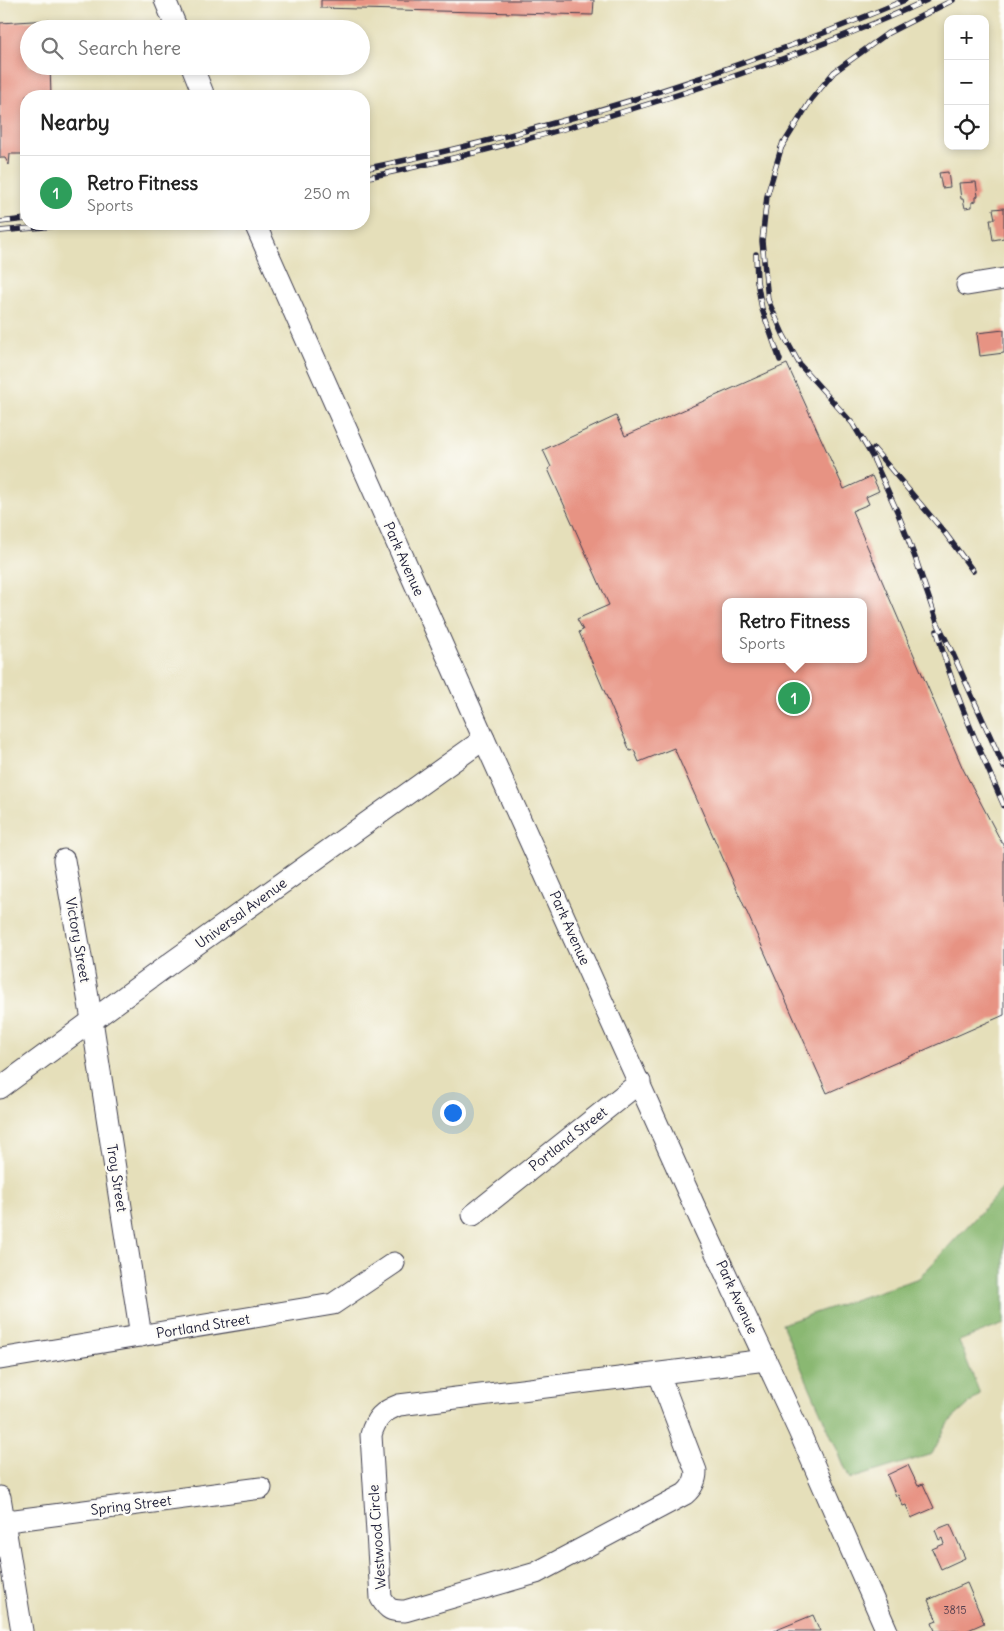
<!DOCTYPE html>
<html lang="en">
<head>
<meta charset="utf-8">
<style>
  :root { --surface:#fff; --page:#f2f2f2; --text:#222; --muted:#767676; --line:#e0e0e0; --accent:#111827 }
  body { margin:0; font-family:Delius,sans-serif; background:var(--page); color:var(--text) }
  .controls { position:absolute; right:15px; top:15px; display:grid; overflow:hidden; border-radius:10px; box-shadow:0 2px 8px #0003 }
  .controls button { width:45px; height:45px; display:grid; place-items:center; padding:0; border:0; border-bottom:1px solid var(--line); background:var(--surface); color:var(--text); font:25px sans-serif }
  .you { position:absolute; left:452px; top:1112px; width:18px; height:18px; margin:-12px; border:4px solid #fff; border-radius:50%; background:#1a73e8; box-shadow:0 0 0 8px #1a73e833 }
  .badge { display:grid; place-items:center; width:32px; height:32px; border-radius:50%; background:var(--accent); color:#fff; font-size:16px; font-weight:700 }
  .pin { position:absolute; translate:-50% -50%; border:2px solid #fff; box-shadow:0 1px 5px #0006 }
  .popup { position:absolute; left:722px; top:598px; width:145px; height:65px; box-sizing:border-box; display:grid; place-content:center; border-radius:10px; background:var(--surface); filter:drop-shadow(0 1px 4px #0005); font-size:16px; white-space:nowrap; color:var(--muted) }
  .popup b { font-size:19px; color:var(--text) }
  .popup::after { content:''; position:absolute; left:50%; top:100%; margin-left:-10px; border:10px solid transparent; border-top-color:var(--surface) }
  .list { margin:0; padding:0; list-style:none }
  h2 { display:flex; justify-content:space-between; align-items:center; height:65px; margin:0; padding:0 20px; font-size:21px }
  h2 small { font-size:16px; font-weight:400; color:var(--muted) }
  .list li { display:grid; grid-template-columns:32px 1fr auto; gap:15px; align-items:center; box-sizing:border-box; height:75px; padding:0 20px; border-top:1px solid var(--line) }
  .list b { display:block; font-size:19px; white-space:nowrap }
  .list p { margin:0; font-size:16px; white-space:nowrap; color:var(--muted) }
  .list em { font-size:16px; font-style:normal; color:var(--muted) }
  .icon { flex:none; width:28px; height:28px; fill:none; stroke:currentColor; stroke-width:2; stroke-linecap:round; stroke-linejoin:round }
  .map { position:relative; flex:none; width:1004px; height:1631px; overflow:hidden }
  .search { position:absolute; background:var(--surface); box-shadow:0 2px 8px #0003; left:20px; top:20px; width:350px; height:55px; display:flex; align-items:center; gap:12px; box-sizing:border-box; padding:0 18px; border-radius:28px; color:var(--muted); font-size:19px }
  .panel { position:absolute; background:var(--surface); box-shadow:0 2px 8px #0003; left:20px; top:90px; width:350px; height:140px; border-radius:20px }
  .map>svg:first-child { display:block }
  .forest { fill:#8ab872; stroke:#566d56 }
  .building { fill:#e79383; fill-rule:evenodd }
  .lines { fill:none; stroke-linecap:round; stroke-linejoin:round }
  .minor-casing { stroke:#3f3e4e; stroke-width:23 }
  .minor { stroke:#fff; stroke-width:21 }
  .rail-casing { stroke:#22223b; stroke-width:5.5 }
  .rail { stroke:#fdfcf7; stroke-width:4; stroke-dasharray:11; stroke-linecap:butt }
  .labels { text-anchor:middle; dominant-baseline:central; stroke-width:5; stroke-linejoin:round; paint-order:stroke }
  .number-label { font-size:11px; fill:#533e4d }
  .street-label { font-size:14px; fill:#22223b; stroke:#fdfcf7 }
</style>
</head>
<body>
<div class="map">
<svg width="1004" height="1631" viewBox="0 0 1004 1631">
  <rect width="100%" height="100%" fill="#fdfcf7"/>
  <filter id="ink" filterUnits="userSpaceOnUse"><feTurbulence type="fractalNoise" baseFrequency=".02" numOctaves="2"/><feDisplacementMap in="SourceGraphic" scale="10" xChannelSelector="R" yChannelSelector="G"/><feConvolveMatrix kernelMatrix="1 2 1 2 8 2 1 2 1" color-interpolation-filters="sRGB"/></filter>
  <filter id="wash" filterUnits="userSpaceOnUse"><feTurbulence type="fractalNoise" baseFrequency=".0096" numOctaves="4" result="noise"/><feDisplacementMap in="SourceGraphic" scale="20" xChannelSelector="R" yChannelSelector="G"/><feGaussianBlur stdDeviation="1.12" result="paint"/><feColorMatrix in="noise" values="0 0 0 0 0 0 0 0 0 0 0 0 0 0 0 0 0 1.4 0 .05"/><feComposite in="paint" operator="in"/></filter>
  <g filter="url(#wash)">
    <rect width="100%" height="100%" fill="#e5dfba"/>
    <polygon class="forest" points="1004,1187 1004,1324 959,1341 980,1394 948,1423 932,1454 850,1479 782,1324 919,1278"/>
    <g id="blocks">
      <g class="building">
        <polygon points="321,0 594,0 593,15 321,8"/>
        <polygon points="49,20 49,29 29,29 29,66 50,66 51,96 26,96 26,154 10,154 9,165 5,158 0,158 0,23"/>
        <polygon points="948,172 950,187 942,188 939,173"/>
        <polygon points="976,182 978,196 976,197 976,201 972,202 972,207 965,208 963,199 961,199 959,183"/>
        <polygon points="1004,208 1004,238 993,240 990,219 995,219 993,209"/>
        <polygon points="1004,330 1004,353 980,356 977,333"/>
        <path d="M787,364l57,125 28,-13 7,15 -13,6 3,7 -17,7 111,258 39,74h2v172l-177,78 -153,-345 -35,14 -5,-12 -4,1 -51,-119 4,-2 -6,-11 32,-14 -61,-136 3,-2 -8,-17 73,-34 9,20zM725,602h138v57h-138z"/>
        <polygon points="908,1465 918,1486 923,1484 934,1508 911,1518 906,1505 903,1506 898,1495 896,1496 887,1475"/>
        <polygon points="950,1524 965,1558 941,1569 932,1549 944,1544 942,1538 939,1540 935,1530"/>
        <polygon points="967,1583 984,1623 966,1631 935,1631 932,1623 937,1621 928,1600"/>
        <polygon points="813,1615 820,1631 774,1631"/>
      </g>
    </g>
  </g>
  <g filter="url(#ink)">
    <use href="#blocks" fill-opacity="0" stroke="#3f3e4e" stroke-width="1"/>
    <g class="lines">
      <defs>
        <g id="minor">
          <polyline points="165,0 177,29"/>
          <polyline points="192,66 204,96"/>
          <polyline points="255,224 484,739 702,1223 798,1429 887,1631"/>
          <polyline points="967,285 1004,279"/>
          <polyline points="64,860 92,1020 141,1336"/>
          <polyline points="0,1088 172,962 484,739"/>
          <polyline points="473,1215 640,1082"/>
          <polyline points="0,1359 333,1304 394,1263"/>
          <path d="M659,1374l37,97c0,10 -4,17 -11,23l-149,79 -131,38c-14,0 -17,-1 -24,-13l-10,-163c4,-16 12,-24 28,-30l367,-45"/>
          <polyline points="0,1497 22,1631"/>
          <polyline points="0,1522 261,1488"/>
        </g>
      </defs>
      <use href="#minor" class="minor-casing"/>
      <use href="#minor" class="minor"/>
      <defs>
        <g id="rail">
          <polyline points="783,142 767,196 762,241 768,300 783,334 800,365 853,424 872,456 897,511 916,560 937,622 953,654 1004,767"/>
          <polyline points="781,148 811,100 834,72 888,33 953,0"/>
          <path d="M364,169c186,-38 366,-95 541,-169"/>
          <path d="M364,178c116,-24 231,-56 344,-93 74,-25 148,-52 219,-85"/>
          <polyline points="0,222 26,219"/>
          <polyline points="0,231 78,224"/>
          <polyline points="756,254 757,281 762,309 780,360"/>
          <polyline points="874,449 945,533 973,571"/>
          <path d="M937,631c16,61 42,117 67,175"/>
        </g>
      </defs>
      <use href="#rail" class="rail-casing"/>
      <use href="#rail" class="rail"/>
    </g>
  </g>
  <g class="labels">
    <g class="number-label">
      <text x="955" y="1610">3815</text>
    </g>
    <g class="street-label">
      <text transform="translate(404 559) rotate(66)">Park Avenue</text>
      <text transform="translate(241 913) rotate(-36)">Universal Avenue</text>
      <text transform="translate(570 928) rotate(66)">Park Avenue</text>
      <text transform="translate(78 940) rotate(80)">Victory Street</text>
      <text transform="translate(568 1139) rotate(-38)">Portland Street</text>
      <text transform="translate(117 1178) rotate(81)">Troy Street</text>
      <text transform="translate(737 1297) rotate(65)">Park Avenue</text>
      <text transform="translate(203 1326) rotate(-9)">Portland Street</text>
      <text transform="translate(131 1505) rotate(-7)">Spring Street</text>
      <text transform="translate(377 1537) rotate(-94)">Westwood Circle</text>
    </g>
  </g>
</svg>
<div class="controls">
<button>+</button>
<button>−</button>
<button><svg class="icon" aria-label="locate" viewBox="0 0 24 24"><circle cx="12" cy="12" r="6"/><path d="M12 2v4M12 18v4M2 12h4M18 12h4"/></svg></button>
</div>
<div class="you"></div>
<div class="pin badge" style="left:794px;top:698px;background:#2e9e5b">1</div>
<div class="popup"><b>Retro Fitness</b>Sports</div>
<div class="search"><svg class="icon" aria-label="search" viewBox="0 0 24 24"><circle cx="10" cy="10" r="6"/><path d="M15 15l6 6"/></svg>Search here</div>
<section class="panel">
<h2>Nearby<small></small></h2>
<ul class="list">
<li><span class="badge" style="background:#2e9e5b">1</span><div><b>Retro Fitness</b><p>Sports</p></div><em>250 m</em></li>
</ul>
</section>
</div>
</body>
</html>
